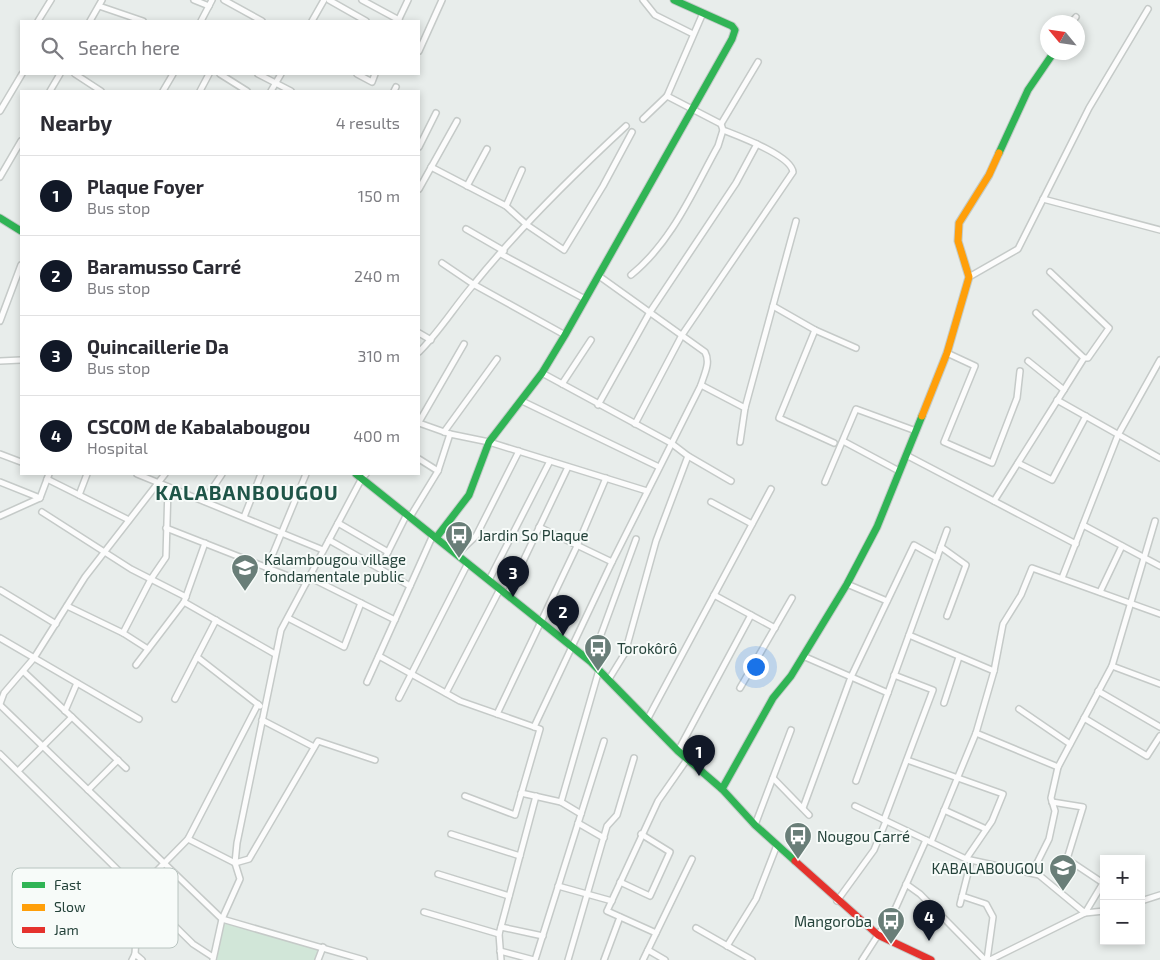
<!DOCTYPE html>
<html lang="en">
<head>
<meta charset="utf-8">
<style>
  :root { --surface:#fff; --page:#f7f7f7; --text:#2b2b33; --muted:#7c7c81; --line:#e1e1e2; --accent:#111827 }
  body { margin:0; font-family:"Exo 2",sans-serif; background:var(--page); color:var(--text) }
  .controls { position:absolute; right:15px; bottom:15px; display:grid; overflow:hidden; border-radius:0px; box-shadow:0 2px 8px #0003 }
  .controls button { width:45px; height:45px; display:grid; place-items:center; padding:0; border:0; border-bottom:1px solid var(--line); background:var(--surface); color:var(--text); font:25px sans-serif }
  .compass { position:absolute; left:1040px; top:15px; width:45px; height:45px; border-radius:50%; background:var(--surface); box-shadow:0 2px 8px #0003; rotate:299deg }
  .you { position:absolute; left:755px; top:666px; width:18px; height:18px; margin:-12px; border:4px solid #fff; border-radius:50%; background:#1a73e8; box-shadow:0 0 0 8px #1a73e833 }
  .badge { display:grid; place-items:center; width:32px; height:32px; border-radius:50%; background:var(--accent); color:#fff; font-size:16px; font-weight:700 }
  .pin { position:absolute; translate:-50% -41px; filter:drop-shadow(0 1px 2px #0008) }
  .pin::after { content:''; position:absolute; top:26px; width:18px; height:15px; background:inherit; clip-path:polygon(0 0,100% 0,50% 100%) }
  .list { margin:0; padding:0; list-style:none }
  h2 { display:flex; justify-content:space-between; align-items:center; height:65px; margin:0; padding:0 20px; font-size:21px }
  h2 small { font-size:16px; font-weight:400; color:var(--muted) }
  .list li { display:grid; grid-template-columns:32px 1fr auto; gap:15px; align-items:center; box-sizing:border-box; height:80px; padding:0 20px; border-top:1px solid var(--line) }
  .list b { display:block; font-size:19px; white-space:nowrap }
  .list p { margin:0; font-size:16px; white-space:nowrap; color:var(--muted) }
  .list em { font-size:16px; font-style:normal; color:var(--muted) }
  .icon { flex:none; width:28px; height:28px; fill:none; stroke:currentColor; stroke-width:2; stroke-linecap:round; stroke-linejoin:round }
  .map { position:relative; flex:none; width:1160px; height:960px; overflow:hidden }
  .search { position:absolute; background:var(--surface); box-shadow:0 2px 8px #0003; left:20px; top:20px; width:400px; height:55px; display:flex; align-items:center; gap:12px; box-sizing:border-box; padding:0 18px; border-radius:0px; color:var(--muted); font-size:19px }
  .panel { position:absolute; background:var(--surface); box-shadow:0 2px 8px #0003; left:20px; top:90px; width:400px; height:385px; border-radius:0px }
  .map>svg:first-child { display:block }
  .green { fill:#d1e6d8 }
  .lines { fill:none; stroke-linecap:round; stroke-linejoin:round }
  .street-casing { stroke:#c5cac8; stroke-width:8 }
  .fast-casing { stroke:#c3cbc8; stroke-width:9 }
  .slow-casing { stroke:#c3cbc8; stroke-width:9 }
  .jam-casing { stroke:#c3cbc8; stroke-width:9 }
  .street { stroke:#fcfcfc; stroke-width:5 }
  .fast { stroke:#30b455; stroke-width:7 }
  .slow { stroke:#ff9f0a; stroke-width:7 }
  .jam { stroke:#e5322d; stroke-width:7 }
  .labels { text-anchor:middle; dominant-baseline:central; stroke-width:4; stroke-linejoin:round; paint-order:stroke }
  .poi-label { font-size:15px; fill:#24423a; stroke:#f7fbf9; text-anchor:start }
  .district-label { font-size:20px; font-weight:bold; letter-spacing:1px; fill:#1f5548; stroke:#f7fbf9 }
  .key { fill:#f7fbf9; stroke:#b8c4c0; stroke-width:1 }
  .key-label { font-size:14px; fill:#24423a }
</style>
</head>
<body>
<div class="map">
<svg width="1160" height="960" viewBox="0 0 1160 960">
  <rect width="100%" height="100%" fill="#e8edeb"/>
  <polygon class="green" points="223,923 319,950 315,960 217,960"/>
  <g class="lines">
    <defs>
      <g id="street">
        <polyline points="194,0 209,6"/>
        <polyline points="224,0 262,21"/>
        <polyline points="329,0 366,21"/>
        <polyline points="362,0 399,20"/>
        <polyline points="643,0 655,15 693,34"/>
        <polyline points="99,6 143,21"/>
        <polyline points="38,21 51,0"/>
        <polyline points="90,21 102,0"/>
        <polyline points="201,21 212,0"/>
        <polyline points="312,21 324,0"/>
        <polyline points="398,21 408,0"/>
        <polyline points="1072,22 1076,17"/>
        <polyline points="419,51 442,0"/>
        <polyline points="75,74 101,91"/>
        <polyline points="220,74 247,91"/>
        <polyline points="258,74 291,91"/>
        <polyline points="357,74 372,82 375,74"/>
        <polyline points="50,91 60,74"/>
        <polyline points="163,91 173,74"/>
        <polyline points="200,91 209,74"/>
        <polyline points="271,91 281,74"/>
        <polyline points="394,91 396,87"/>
        <polyline points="667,96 703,13"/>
        <polyline points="0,111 22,74"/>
        <polyline points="643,119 667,96 721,124 758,62"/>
        <polyline points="419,147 436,113"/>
        <polyline points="431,167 506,206 527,225 564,250 603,186 632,132"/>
        <polyline points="0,177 21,141"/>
        <polyline points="467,186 487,149"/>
        <polyline points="419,189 457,121"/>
        <polyline points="1043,199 1160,230"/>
        <polyline points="506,206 522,170"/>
        <polyline points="466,229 504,251"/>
        <polyline points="501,254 585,299"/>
        <polyline points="442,263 473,284 565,335"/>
        <path d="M631,275c41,-33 62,-84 87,-129l5,-16 -2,-6"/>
        <polyline points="969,277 1018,249 1089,108 1148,9"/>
        <polyline points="773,306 815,330 856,348"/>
        <polyline points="1036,313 1084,358"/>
        <polyline points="0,321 21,265"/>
        <polyline points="815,330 779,418 834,443"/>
        <polyline points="419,333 431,340"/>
        <path d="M419,352c21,-21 36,-46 55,-68 46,-57 98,-108 152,-158"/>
        <polyline points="947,353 975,366 944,442 992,463 1017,398 1020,371"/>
        <polyline points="0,361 21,360"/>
        <polyline points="1028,361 1064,390"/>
        <polyline points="542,373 671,443 688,456 731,481"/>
        <polyline points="562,384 591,340"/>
        <polyline points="701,385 745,408"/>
        <polyline points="1057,400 1160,458"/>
        <polyline points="522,401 659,467"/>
        <polyline points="598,405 650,312 736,183 757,144"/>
        <polyline points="419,422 464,344"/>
        <polyline points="419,423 450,434 489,442 647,491"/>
        <path d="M635,424l47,-89 111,-163c-2,-17 -55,-36 -70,-42"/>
        <polyline points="444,432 497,359"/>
        <polyline points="843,441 899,471"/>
        <polyline points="740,442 745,408 796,221"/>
        <polyline points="0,454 21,462"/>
        <polyline points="906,455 1076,544"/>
        <polyline points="419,459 438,471"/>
        <polyline points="1018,463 1052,480 1086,416"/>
        <polyline points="137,474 323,550"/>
        <polyline points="47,479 129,520"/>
        <polyline points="0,482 40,498"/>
        <polyline points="825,482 856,409 916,431"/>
        <polyline points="79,495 87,474"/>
        <polyline points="204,501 222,474"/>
        <polyline points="994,501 1084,358 1088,358 1109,328 1050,272"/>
        <polyline points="711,502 752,524"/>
        <polyline points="42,512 131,569 186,597"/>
        <polyline points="0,516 40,498 49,474"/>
        <polyline points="244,517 261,474"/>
        <polyline points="410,517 438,471 450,434"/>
        <polyline points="338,523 388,552"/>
        <polyline points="1083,525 1160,566"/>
        <polyline points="539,527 612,562"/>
        <polyline points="166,528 306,583"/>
        <polyline points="329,540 410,586"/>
        <polyline points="941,547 966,565 947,616"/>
        <polyline points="457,554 476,536 519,451"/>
        <polyline points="267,568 306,474"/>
        <polyline points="380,568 407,514"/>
        <polyline points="309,577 395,620"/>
        <polyline points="1062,578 1118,435 1160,360"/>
        <polyline points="489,580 550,461"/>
        <polyline points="847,584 887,601"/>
        <polyline points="0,590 56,624"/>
        <polyline points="1100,592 1122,546"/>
        <polyline points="507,595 568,467"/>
        <polyline points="714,595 775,628"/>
        <polyline points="184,602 275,654"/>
        <polyline points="67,606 123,633 148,649"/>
        <polyline points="288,618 344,647 361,603"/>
        <polyline points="123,633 151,579 166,557 168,487"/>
        <polyline points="909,635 994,671"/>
        <polyline points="0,638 139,719"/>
        <polyline points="379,656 460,701 540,729 515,815 465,796"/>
        <polyline points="803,656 888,693"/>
        <polyline points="197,657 260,706"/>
        <polyline points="591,662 636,539"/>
        <polyline points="136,665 184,602 205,543"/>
        <polyline points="1112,666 1160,684"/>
        <polyline points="24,672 126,768"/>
        <polyline points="609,679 625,653 656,541 688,456"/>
        <polyline points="367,682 433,535"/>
        <polyline points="740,688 792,598"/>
        <polyline points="1098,691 1160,727"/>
        <polyline points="446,693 500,589"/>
        <polyline points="399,698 468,563"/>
        <polyline points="175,699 216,620"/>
        <polyline points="944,703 959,657"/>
        <polyline points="0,704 4,693 34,658 85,577 165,474"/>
        <polyline points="0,705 222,919 364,960"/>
        <polyline points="1019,709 1070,744"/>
        <polyline points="65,711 77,683"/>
        <polyline points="497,714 577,546 606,478"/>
        <polyline points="1084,718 1147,756 1160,736"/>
        <polyline points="262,720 314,747"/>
        <polyline points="647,720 771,489"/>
        <path d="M534,727l78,-165 89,-177c3,-11 10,-22 4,-33l-106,-76"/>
        <polyline points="976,733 1058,767"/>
        <polyline points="678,751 751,615"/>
        <polyline points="0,754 193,944 213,957"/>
        <polyline points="907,760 1003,794 992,821 966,859"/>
        <polyline points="18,771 72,717"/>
        <polyline points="773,778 809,815"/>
        <polyline points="856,781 947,530"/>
        <polyline points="88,790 118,760"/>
        <polyline points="521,793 561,802 581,814"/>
        <polyline points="561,802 599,670"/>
        <polyline points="855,806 966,859 1039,875 1085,913 1103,883 1067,859 1083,807 1052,802"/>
        <polyline points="803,808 851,677 914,545 937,558"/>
        <polyline points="944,810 986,829"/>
        <polyline points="884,820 933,690 894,675"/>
        <polyline points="578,823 604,838"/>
        <polyline points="755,825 791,730"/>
        <polyline points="451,834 520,856"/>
        <polyline points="188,839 235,863 249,859 318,741 375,760"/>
        <polyline points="931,842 976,733 994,671 1003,624 1021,595 1032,568 1160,614"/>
        <polyline points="1032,873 1049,839 1055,811 1051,798 1058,767 1112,666 1155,521"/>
        <polyline points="438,874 509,896"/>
        <polyline points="620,882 650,896 670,852 641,834"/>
        <polyline points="906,884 920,894 985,960"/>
        <polyline points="558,886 612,901"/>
        <polyline points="962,896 986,904 993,917 987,960"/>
        <polyline points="837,901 874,850 886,821"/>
        <polyline points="1141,901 1160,895"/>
        <polyline points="960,904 971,861"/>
        <polyline points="424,912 499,934"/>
        <polyline points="501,927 543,936"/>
        <polyline points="696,928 752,960"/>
        <polyline points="656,933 607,911 658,801 688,758"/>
        <polyline points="727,946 756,899 777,845"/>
        <polyline points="648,950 665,960"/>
        <polyline points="500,951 534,960"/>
        <polyline points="135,954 142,960"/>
        <polyline points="132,960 135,954 139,889 188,839 258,704"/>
        <polyline points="213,960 222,919 240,879 235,863 237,843 281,630 362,478 366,474"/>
        <polyline points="318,960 323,947"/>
        <polyline points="501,960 499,934 536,796"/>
        <polyline points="535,960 604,741"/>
        <polyline points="568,960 607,826 617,815 634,758"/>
        <polyline points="604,960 620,917"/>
        <polyline points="643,960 692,859"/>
        <polyline points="862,960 896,907 926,840"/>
        <polyline points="990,960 1085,913 1104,911"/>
      </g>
      <g id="fast">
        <polyline points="999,153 1028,90 1054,52"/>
        <polyline points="0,218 21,231"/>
        <polyline points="356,474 591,662 678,751 722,789 755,825 795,861"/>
        <polyline points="436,538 469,495 489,442 542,373 565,335 732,39 735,30 732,26 674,0"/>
        <polyline points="722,789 773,698 791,676 847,584 877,527 922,416"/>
      </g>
      <polyline id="slow" points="922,416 947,353 969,277 958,241 959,223 989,175 999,153"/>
      <polyline id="jam" points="795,861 878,935 931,960"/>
    </defs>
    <use href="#street" class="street-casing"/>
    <use href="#fast" class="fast-casing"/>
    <use href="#slow" class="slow-casing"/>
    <use href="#jam" class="jam-casing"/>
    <use href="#street" class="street"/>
    <use href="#fast" class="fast"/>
    <use href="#slow" class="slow"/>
    <use href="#jam" class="jam"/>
  </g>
  <defs>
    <symbol id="bus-pin" viewBox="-11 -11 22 30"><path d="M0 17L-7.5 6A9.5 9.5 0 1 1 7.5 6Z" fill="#697e78" stroke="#f7fbf9"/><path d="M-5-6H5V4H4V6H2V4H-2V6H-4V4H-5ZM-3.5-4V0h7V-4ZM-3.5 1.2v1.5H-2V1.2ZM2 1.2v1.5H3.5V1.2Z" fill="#fff"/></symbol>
    <symbol id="school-pin" viewBox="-11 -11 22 30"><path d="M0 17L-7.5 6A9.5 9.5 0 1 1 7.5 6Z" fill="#697e78" stroke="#f7fbf9"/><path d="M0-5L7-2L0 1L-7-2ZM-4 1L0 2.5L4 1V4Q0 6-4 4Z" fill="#fff"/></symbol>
  </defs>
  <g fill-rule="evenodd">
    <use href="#bus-pin" x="443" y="519" width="32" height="43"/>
    <use href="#school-pin" x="229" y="552" width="32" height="43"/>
    <use href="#bus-pin" x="582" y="632" width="32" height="43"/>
    <use href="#bus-pin" x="782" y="820" width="32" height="43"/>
    <use href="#school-pin" x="1047" y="852" width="32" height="43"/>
    <use href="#bus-pin" x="875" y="905" width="32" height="43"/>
  </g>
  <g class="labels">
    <g class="poi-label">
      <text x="478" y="535">Jardin So Plaque</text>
      <text x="264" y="559">Kalambougou village<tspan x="264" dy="17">fondamentale public</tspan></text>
      <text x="617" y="648">Torokôrô</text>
      <text x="817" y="836">Nougou Carré</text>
      <text x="1044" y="868" text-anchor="end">KABALABOUGOU</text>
      <text x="872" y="921" text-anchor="end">Mangoroba</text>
    </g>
    <g class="district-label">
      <text x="247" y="492">KALABANBOUGOU</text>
    </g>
  </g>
  <rect x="12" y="868" width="166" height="80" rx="8" class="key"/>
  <rect x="22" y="882" width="23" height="6" fill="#30b455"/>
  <rect x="22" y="904" width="23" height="7" fill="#ff9f0a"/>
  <rect x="22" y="927" width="23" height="6" fill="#e5322d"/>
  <g class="key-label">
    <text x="54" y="890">Fast</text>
    <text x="54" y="912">Slow</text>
    <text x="54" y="935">Jam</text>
  </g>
</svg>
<div class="controls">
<button>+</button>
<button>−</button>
</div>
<svg class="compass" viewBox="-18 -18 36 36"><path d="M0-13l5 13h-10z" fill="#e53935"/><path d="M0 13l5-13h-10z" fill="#7c7c81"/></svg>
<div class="you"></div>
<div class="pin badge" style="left:699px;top:776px">1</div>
<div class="pin badge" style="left:563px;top:636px">2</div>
<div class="pin badge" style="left:513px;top:597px">3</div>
<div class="pin badge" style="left:929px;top:941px">4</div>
<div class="search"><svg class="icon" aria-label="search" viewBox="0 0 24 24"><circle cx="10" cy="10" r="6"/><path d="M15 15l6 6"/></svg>Search here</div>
<section class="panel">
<h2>Nearby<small>4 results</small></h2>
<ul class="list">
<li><span class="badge">1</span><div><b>Plaque Foyer</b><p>Bus stop</p></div><em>150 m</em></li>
<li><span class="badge">2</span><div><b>Baramusso Carré</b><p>Bus stop</p></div><em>240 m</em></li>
<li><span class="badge">3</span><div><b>Quincaillerie Da</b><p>Bus stop</p></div><em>310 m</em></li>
<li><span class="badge">4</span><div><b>CSCOM de Kabalabougou</b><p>Hospital</p></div><em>400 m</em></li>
</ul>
</section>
</div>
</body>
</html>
